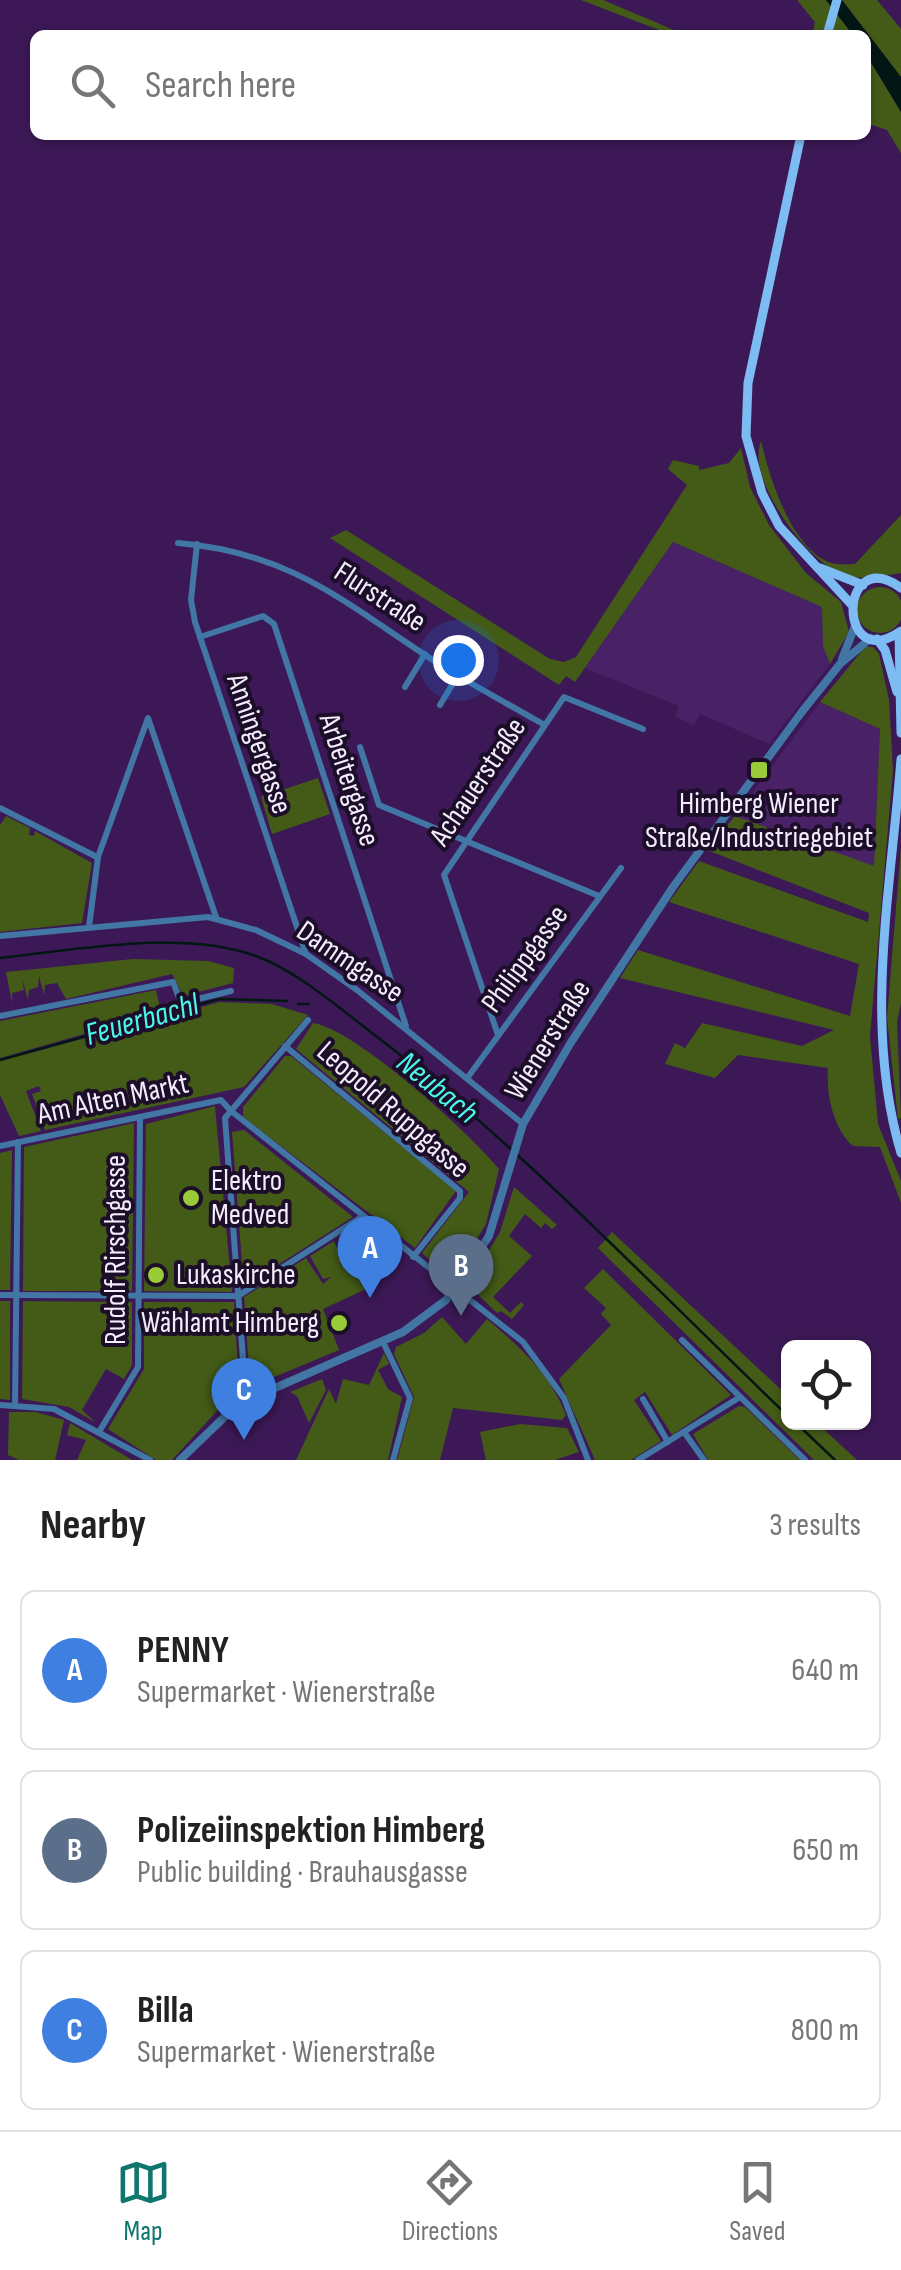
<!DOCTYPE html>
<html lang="en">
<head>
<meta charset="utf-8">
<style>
  :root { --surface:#fff; --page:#f2f2f2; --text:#222; --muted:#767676; --line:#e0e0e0; --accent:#0f766e }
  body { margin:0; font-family:"Sofia Sans Condensed",sans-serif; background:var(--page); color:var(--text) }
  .controls { position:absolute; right:30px; bottom:30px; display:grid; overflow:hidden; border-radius:15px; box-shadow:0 2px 8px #0004 }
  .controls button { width:90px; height:90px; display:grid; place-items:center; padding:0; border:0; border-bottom:2px solid var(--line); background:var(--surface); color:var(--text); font:50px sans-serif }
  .you { position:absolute; left:458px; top:660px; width:35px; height:35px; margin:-25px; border:8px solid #fff; border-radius:50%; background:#1a73e8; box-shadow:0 0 0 15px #1a73e833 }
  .badge { display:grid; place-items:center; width:65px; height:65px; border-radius:50%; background:var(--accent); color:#fff; font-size:32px; font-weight:700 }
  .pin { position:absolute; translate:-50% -82px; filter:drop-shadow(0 2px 5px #0008) }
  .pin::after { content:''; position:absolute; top:52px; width:35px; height:30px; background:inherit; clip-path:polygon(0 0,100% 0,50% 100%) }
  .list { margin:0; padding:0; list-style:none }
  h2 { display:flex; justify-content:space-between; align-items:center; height:130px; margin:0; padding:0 40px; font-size:42px }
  h2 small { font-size:32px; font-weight:400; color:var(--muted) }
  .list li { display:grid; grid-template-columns:65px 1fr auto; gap:30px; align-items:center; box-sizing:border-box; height:160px; margin:0 20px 20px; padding:0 20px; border:2px solid var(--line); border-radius:15px }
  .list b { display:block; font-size:38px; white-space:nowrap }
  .list p { margin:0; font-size:32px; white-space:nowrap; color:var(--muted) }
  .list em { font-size:32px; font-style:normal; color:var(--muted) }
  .icon { flex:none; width:55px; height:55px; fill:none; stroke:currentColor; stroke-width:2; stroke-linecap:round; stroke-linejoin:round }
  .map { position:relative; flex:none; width:901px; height:1460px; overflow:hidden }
  .search { position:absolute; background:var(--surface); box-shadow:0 2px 8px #0004; left:30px; right:30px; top:30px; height:110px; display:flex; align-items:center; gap:25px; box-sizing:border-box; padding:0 35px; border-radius:15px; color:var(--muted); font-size:38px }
  .sheet { height:670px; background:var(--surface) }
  nav { display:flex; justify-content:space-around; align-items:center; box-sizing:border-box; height:140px; border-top:2px solid var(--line); background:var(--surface); font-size:28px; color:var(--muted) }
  nav a { display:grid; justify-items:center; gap:5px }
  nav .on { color:var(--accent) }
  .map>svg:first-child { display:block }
  .built { fill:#482166 }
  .green { fill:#435b17 }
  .water { fill:#021614 }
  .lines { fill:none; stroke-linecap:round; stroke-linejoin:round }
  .stream { stroke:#021614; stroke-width:2.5 }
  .minor { stroke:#4276a4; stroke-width:6 }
  .tertiary { stroke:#4276a4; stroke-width:8 }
  .primary { stroke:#7dbbf3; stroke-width:9 }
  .poi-dot { fill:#98cb37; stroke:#1c0e29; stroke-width:4 }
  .labels { text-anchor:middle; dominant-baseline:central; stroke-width:8; stroke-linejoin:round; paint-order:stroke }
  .street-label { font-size:30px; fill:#f3ecfb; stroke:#1c0e29 }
  .poi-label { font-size:30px; fill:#f3ecfb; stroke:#1c0e29; text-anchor:start }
  .water-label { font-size:32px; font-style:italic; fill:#4bf7ea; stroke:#1c0e29 }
</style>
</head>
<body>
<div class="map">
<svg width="901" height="1460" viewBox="0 0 901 1460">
  <rect width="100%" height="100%" fill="#3c1956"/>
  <g class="built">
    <polygon points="673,542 822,606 823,646 830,664 769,744 700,714 694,725 675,717 679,706 585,668"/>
    <polygon points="820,702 880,729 874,867 735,816"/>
  </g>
  <g class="green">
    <polygon points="581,0 603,0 686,35 672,35"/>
    <polygon points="797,0 826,0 853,35 829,35 820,29 818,35 812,35 815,22"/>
    <polygon points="842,0 877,0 901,29 901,77"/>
    <polygon points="866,54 901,112 901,153 887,130 866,123"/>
    <path d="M761,441c8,35 30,108 70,122 7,2 17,1 24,1l46,-49v58c-8,2 -47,6 -53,4 -38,-10 -103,-98 -87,-136z"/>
    <polygon points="741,448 750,487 769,525 806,573 841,602 849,632 830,664 823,646 822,607 673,542 575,682 566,676 559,685 330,538 346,530 550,659 564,662 576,657 687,485 668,469 673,460 699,466 699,470 729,463"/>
    <circle cx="880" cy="610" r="23"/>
    <path d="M865,647h8l6,7 10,46 4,70 -23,266 8,88 23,57v22l-21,-56 -27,-1c-20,-18 -27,-52 -25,-78l-90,-13 -23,23 -50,-14 10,-21 10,5 17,-25 100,23 32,-16 -214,-52 18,-28 212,66 9,-52 -190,-62 30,-41 169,61 1,-9 -162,-63 28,-34 139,50 6,-137 -60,-27z"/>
    <polygon points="318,778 330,814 272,834 261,797"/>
    <polygon points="6,816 30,828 29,835 34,836 35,831 92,863 82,923 0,932 0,825"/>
    <polygon points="901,847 901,1003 897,1022 901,1118 898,1119 887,1018"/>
    <polygon points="133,959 208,961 234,968 233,983 183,996 172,974 66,999 57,983 45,985 44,995 39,976 38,987 29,990 28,1000 22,978 24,990 12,993 12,1003 6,972"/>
    <polygon points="156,990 161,1012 0,1058 0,1021"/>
    <polygon points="220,1002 272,1004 308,1015 244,1087 45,1130 32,1094 41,1091 39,1086 26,1091 41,1131 19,1136 0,1095 0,1061"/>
    <path d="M313,1023c42,6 157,110 186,146l-13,55 -34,56 -30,-27 47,-61 -173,-143z"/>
    <polygon points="285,1056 291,1056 456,1191 415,1248 243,1117 243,1107"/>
    <polygon points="215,1106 232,1292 144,1291 146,1124"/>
    <polygon points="134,1123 132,1291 23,1291 24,1147"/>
    <polygon points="244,1130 353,1217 251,1282 243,1276 232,1132"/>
    <polygon points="12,1150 10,1290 0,1290 0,1153"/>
    <polygon points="514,1187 557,1225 552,1229 545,1223 541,1228 525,1214 509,1236 532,1256 493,1297 510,1313 521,1302 524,1305 512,1319 501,1311 497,1313 468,1285 500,1232"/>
    <polygon points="362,1223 400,1254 377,1284 323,1309 339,1350 255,1385 250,1382 244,1297 306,1258 323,1284 331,1277 323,1279 310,1256 334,1241 346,1268 353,1263 350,1257 354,1252 346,1252 338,1238"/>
    <polygon points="612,1232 788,1396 788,1422 817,1423 857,1460 814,1460 598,1248"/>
    <polygon points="603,1269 731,1395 672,1435 645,1392 634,1400 661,1441 631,1460 595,1460 559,1379 611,1325 601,1314 606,1308 584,1288"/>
    <polygon points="0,1301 10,1301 10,1400 0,1399"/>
    <polygon points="23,1301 132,1302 132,1365 124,1379 106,1369 82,1410 95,1422 69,1407 22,1399"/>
    <polygon points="144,1302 234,1302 239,1387 172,1460 156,1460 108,1429 144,1369"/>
    <path d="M442,1317l24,27 21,-25c33,28 63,55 79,96l-4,5 -109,-12 -13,52h-43l17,-63 -20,-43 2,-7 28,-14z"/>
    <polygon points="384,1353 389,1364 378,1370 388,1389 402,1397 388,1460 296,1460 329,1389 336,1404 343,1379 369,1385"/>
    <polygon points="322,1379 326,1390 309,1423 297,1396 290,1392"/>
    <polygon points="739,1406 745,1407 800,1460 708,1460 693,1434"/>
    <polygon points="9,1412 36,1412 64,1420 55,1460 19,1460 8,1455"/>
    <polygon points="70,1423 132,1460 77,1460 86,1440 67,1435"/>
    <polygon points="520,1424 567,1428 579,1452 555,1460 486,1460 480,1432"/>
  </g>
  <polygon class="water" points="826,0 842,0 901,77 901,112 866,54 866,35 853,35"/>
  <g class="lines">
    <g class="stream">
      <path d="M0,958c76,-8 184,-29 256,-2 43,16 84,53 120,80 148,113 278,252 412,380"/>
      <polyline points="298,1004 309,1004"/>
      <polyline points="0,1060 219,999 287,1001"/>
      <polyline points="795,1422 835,1460"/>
    </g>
    <g class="minor">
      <path d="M178,543c117,10 170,63 264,123 33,20 67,39 101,58"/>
      <polyline points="197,544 191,600 195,622 306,954"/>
      <polyline points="200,637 263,616 274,624 406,1026"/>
      <polyline points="405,687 425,654"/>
      <polyline points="440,705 458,675"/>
      <polyline points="360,747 379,805 599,896"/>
      <polyline points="0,808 97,857"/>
      <polyline points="89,927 98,857 148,718 216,917"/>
      <polyline points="0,936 208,917 256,930 306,954 357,990 523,1124"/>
      <polyline points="0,1016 173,982 181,1003 231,991"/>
      <polyline points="498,1035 444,875 564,697 643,729"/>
      <polyline points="285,1046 460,1191 460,1198 413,1257"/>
      <polyline points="468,1077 621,868"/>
      <polyline points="0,1146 221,1100 231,1111 308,1020"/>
      <polyline points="0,1295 238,1296 363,1216"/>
      <polyline points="682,1340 805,1460"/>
      <polyline points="383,1342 410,1398 393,1460"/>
      <polyline points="246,1399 225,1118 231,1111 523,1342 564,1398 588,1460"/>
      <polyline points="643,1399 668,1442"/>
      <polyline points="0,1405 54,1409 150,1460"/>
      <polyline points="15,1406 18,1142"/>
      <polyline points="99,1432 138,1367 140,1117"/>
      <polyline points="684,1432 704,1460"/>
      <polyline points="638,1460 740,1397"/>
    </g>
    <g class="tertiary">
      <polyline points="842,659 855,626"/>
      <polyline points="180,1460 238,1404 403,1332 446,1300 489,1236 523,1124 570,1044 673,887 801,713 840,664 871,638"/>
    </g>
    <g class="primary">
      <polyline points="827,35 837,0"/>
      <polyline points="801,135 748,383 746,436 762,493 779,526 851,604"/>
      <polyline points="820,568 863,585"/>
      <path d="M901,588c-63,-46 -65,88 0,43"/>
      <polyline points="899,633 901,733"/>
      <polyline points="877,639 885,650 897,692"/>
      <path d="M901,759c-10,131 -38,266 0,394"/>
    </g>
  </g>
  <g class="poi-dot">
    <rect x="749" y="760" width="20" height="20" rx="5"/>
    <circle cx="191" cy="1198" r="10"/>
    <circle cx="156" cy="1275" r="10"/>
    <circle cx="339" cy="1323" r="10"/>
  </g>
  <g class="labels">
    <g class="street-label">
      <text transform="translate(380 597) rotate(33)">Flurstraße</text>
      <text transform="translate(259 744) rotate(71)">Anningergasse</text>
      <text transform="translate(349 780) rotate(72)">Arbeitergasse</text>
      <text transform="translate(478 782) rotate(-56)">Achauerstraße</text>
      <text transform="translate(525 959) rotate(-54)">Philippgasse</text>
      <text transform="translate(350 962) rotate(34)">Dammgasse</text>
      <text transform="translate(548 1040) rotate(-58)">Wienerstraße</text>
      <text transform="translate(113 1099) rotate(-12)">Am Alten Markt</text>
      <text transform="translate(393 1110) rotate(41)">Leopold Ruppgasse</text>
      <text transform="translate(116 1250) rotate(-90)">Rudolf Rirschgasse</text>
    </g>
    <g class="poi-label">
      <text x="759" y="804" text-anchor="middle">Himberg Wiener<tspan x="759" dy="34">Straße/Industriegebiet</tspan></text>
      <text x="211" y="1181">Elektro<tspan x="211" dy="34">Medved</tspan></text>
      <text x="176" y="1275">Lukaskirche</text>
      <text x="319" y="1323" text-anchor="end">Wählamt Himberg</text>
    </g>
    <g class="water-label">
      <text transform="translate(142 1020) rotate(-16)">Feuerbachl</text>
      <text transform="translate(437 1088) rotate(39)">Neubach</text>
    </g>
  </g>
</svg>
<div class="controls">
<button><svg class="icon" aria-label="locate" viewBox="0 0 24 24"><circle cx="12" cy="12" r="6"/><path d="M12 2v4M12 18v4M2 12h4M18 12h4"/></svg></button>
</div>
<div class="you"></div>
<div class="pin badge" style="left:370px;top:1298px;background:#3f7fe0">A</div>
<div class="pin badge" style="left:461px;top:1316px;background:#5c6f8a">B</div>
<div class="pin badge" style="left:244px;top:1440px;background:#3f7fe0">C</div>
<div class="search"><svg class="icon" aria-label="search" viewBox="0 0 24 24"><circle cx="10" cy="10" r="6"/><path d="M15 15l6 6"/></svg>Search here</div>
</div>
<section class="sheet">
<h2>Nearby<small>3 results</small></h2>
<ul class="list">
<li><span class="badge" style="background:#3f7fe0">A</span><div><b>PENNY</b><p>Supermarket · Wienerstraße</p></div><em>640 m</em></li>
<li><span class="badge" style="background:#5c6f8a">B</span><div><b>Polizeiinspektion Himberg</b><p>Public building · Brauhausgasse</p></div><em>650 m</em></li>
<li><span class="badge" style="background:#3f7fe0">C</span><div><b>Billa</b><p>Supermarket · Wienerstraße</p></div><em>800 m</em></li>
</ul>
</section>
<nav>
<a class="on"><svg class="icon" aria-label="map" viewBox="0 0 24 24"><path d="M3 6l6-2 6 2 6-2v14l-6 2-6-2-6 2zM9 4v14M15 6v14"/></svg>Map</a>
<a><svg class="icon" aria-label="directions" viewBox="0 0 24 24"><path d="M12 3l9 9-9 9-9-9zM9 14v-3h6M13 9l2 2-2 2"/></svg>Directions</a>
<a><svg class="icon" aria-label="saved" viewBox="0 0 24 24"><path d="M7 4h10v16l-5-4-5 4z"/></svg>Saved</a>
</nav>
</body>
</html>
